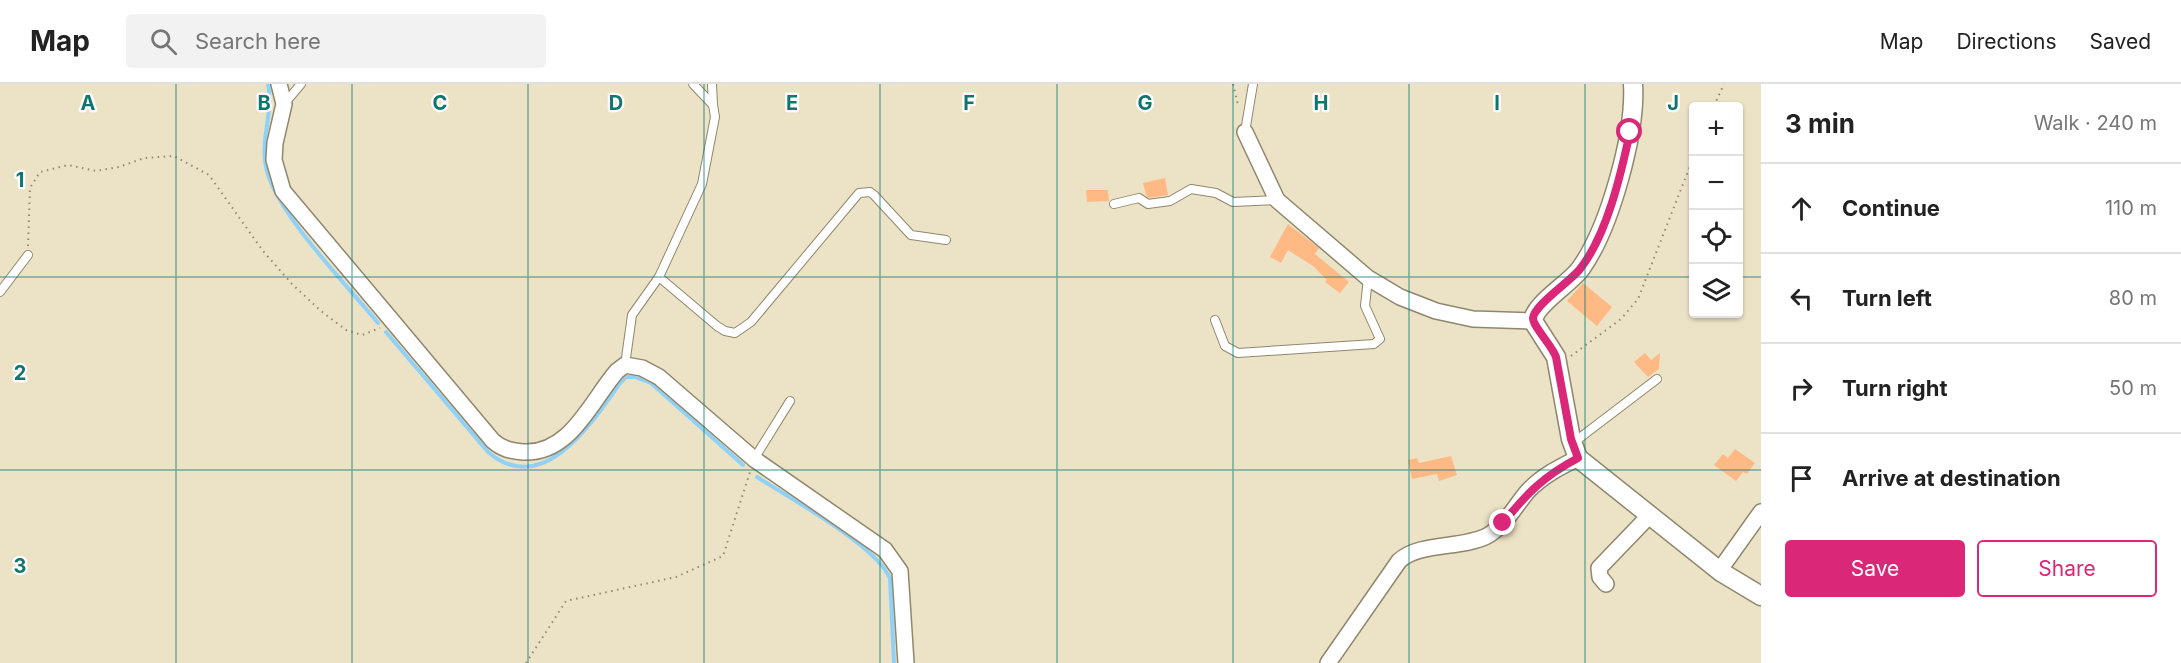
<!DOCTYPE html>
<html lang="en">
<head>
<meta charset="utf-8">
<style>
  :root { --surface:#fff; --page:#f2f2f2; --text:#222; --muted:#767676; --line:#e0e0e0; --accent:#db2777 }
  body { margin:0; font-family:Inter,sans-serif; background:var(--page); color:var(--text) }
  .controls { position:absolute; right:18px; top:18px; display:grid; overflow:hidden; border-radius:6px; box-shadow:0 2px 4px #0004 }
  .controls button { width:54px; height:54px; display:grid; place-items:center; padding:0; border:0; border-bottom:2px solid var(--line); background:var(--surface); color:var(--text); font:30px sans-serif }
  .stop { position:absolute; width:18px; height:18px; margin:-14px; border:4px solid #db2777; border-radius:50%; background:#fff }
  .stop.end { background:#db2777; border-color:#fff; box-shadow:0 2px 6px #0008 }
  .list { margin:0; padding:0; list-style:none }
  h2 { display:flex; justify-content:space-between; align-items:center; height:78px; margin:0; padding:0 24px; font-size:26px }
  h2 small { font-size:20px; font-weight:400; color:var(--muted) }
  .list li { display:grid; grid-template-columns:39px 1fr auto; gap:18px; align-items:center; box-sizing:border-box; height:90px; padding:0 24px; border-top:2px solid var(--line) }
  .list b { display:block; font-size:22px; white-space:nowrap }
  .list em { font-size:20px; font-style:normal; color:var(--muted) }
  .actions { display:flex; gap:12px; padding:18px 24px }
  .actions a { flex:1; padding:14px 0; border:2px solid var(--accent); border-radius:6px; text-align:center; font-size:21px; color:var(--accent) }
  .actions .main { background:var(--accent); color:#fff }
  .icon { flex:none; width:33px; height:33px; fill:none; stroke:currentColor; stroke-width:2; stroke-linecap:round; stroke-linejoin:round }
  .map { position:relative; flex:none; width:1761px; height:579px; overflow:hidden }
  header { display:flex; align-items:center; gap:36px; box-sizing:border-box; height:84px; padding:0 30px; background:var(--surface); border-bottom:2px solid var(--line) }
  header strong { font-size:28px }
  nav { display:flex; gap:33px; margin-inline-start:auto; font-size:21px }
  .search { width:420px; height:54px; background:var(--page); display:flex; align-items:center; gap:15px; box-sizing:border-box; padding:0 21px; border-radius:6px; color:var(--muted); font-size:22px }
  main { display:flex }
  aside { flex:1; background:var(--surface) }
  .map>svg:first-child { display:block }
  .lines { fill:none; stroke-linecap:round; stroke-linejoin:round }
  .stream { stroke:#90d2f7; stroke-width:4 }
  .building { fill:#ffb984 }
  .service-casing { stroke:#8f876d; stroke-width:10 }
  .minor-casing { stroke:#8f876d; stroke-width:18 }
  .tertiary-casing { stroke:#8f876d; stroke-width:21 }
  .path { stroke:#8f8975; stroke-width:2; stroke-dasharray:1.5 4.5; stroke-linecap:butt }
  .service { stroke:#fff; stroke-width:8 }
  .minor { stroke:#fff; stroke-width:15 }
  .tertiary { stroke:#fff; stroke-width:18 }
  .route { stroke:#db2777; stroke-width:8 }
  .grid { fill:none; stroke:#0f766e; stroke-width:1.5; stroke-opacity:0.55 }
  .grid-label { font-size:20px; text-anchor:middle; font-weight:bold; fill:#0f766e; stroke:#fff; stroke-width:4.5; stroke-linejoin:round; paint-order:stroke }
</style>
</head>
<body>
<header>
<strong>Map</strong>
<div class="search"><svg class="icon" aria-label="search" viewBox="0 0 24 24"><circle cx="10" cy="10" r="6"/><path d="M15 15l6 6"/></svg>Search here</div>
<nav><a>Map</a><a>Directions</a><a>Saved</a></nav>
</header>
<main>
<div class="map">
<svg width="1761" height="579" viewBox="0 0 1761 579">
  <rect width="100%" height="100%" fill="#ece3c6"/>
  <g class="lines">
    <g class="stream">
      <path d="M268,0c6,27 -8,55 -2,83 9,45 81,118 112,156"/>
      <path d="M386,248l102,120c55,47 104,-29 132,-69l6,-6h9l16,6 92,82"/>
      <path d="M757,393c31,20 122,70 133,102l4,84"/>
    </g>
  </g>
  <g class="building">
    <polygon points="1165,94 1168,111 1149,114 1146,111 1143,99"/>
    <polygon points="1086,106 1108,106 1109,117 1087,118"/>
    <polygon points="1288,140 1319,164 1315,170 1349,198 1340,209 1325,198 1327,196 1313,182 1288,166 1281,179 1270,173"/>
    <polygon points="1583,199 1612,223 1597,242 1567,217"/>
    <polygon points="1645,269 1651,276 1660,269 1659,285 1648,293 1634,278"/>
    <polygon points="1735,365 1755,379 1747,390 1743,388 1736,397 1714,381 1723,370 1728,374"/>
    <polygon points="1451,372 1457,391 1439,397 1437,390 1412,395 1408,376 1417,374 1419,379"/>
  </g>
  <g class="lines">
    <defs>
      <g id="service">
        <polyline points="712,0 713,21"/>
        <polyline points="285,19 301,0"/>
        <polyline points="1245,48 1253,0"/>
        <polyline points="1114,120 1139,114 1148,120 1170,117 1191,105 1216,109 1233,118 1277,116"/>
        <polyline points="659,193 717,242 725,247 735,249 751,238 859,109 870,108 874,111 911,151 946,156"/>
        <polyline points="0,208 28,171"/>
        <polyline points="1215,236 1225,262 1238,269 1374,260 1380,255 1365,222 1368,194"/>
        <polyline points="625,281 632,231 659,193 702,100 715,33 713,21 693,0"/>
        <polyline points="1573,359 1657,295"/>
        <polyline points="754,375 790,317"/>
      </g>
      <g id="minor">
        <path d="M279,0l5,20 -9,39 -1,17 9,31 210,250c9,8 18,10 30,11 47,3 68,-51 94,-81l8,-6 17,3 17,9 95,82 131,91 15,21 6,92"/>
        <polyline points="1245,48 1277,116 1368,194 1400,213 1436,227 1473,235 1533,237"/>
        <polyline points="1719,487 1761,428"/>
        <polyline points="1606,500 1600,493 1599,484 1650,431"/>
        <path d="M1328,579l71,-102c20,-19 62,-12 88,-25 18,-10 28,-30 41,-45 14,-15 32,-24 50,-33"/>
      </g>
      <path id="tertiary" d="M1633,0c3,49 -23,143 -52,184 -10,15 -47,36 -48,53l23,36 15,82 7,19 143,114 40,24"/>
    </defs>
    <use href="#service" class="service-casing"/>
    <use href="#minor" class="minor-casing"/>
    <use href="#tertiary" class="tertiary-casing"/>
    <g class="path">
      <polyline points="1233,0 1238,21"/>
      <polyline points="1714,22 1724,0"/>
      <polyline points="28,162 30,104 40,88 68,81 96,87 119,83 144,74 174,72 209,91 263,167 292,200 321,227 346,246 362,251 380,244"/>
      <polyline points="1571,272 1621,235 1638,215 1694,72"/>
      <polyline points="526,579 566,517 676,493 723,472 750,388"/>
    </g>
    <use href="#service" class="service"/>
    <use href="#minor" class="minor"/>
    <use href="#tertiary" class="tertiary"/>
  </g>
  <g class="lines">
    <path class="route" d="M1503,439c24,-30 41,-47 75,-65l-7,-19 -15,-82c-4,-12 -23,-30 -23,-39 1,-13 38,-37 47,-49 27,-34 41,-95 50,-137"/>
  </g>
  <path class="grid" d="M176,0v579M352,0v579M528,0v579M704,0v579M880,0v579M1057,0v579M1233,0v579M1409,0v579M1585,0v579M0,193h1694M1738,193h23M0,386h1761"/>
  <g class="grid-label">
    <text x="88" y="26">A</text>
    <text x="264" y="26">B</text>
    <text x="440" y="26">C</text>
    <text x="616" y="26">D</text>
    <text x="792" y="26">E</text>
    <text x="969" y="26">F</text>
    <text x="1145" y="26">G</text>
    <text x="1321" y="26">H</text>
    <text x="1497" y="26">I</text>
    <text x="1673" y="26">J</text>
    <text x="20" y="103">1</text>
    <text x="20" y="296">2</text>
    <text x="20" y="489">3</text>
  </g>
</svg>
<div class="controls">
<button>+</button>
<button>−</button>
<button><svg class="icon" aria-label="locate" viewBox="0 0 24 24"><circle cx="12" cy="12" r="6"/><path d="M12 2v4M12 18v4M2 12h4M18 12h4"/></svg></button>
<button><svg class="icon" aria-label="layers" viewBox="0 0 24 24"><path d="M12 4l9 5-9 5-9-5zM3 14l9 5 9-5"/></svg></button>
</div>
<div class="stop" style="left:1630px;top:48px"></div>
<div class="stop end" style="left:1503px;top:439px"></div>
</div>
<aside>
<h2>3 min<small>Walk · 240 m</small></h2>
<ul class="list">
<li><svg class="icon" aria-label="ahead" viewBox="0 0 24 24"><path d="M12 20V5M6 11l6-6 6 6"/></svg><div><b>Continue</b></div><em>110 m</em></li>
<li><svg class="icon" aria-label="left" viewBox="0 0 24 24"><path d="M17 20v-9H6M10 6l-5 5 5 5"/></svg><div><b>Turn left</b></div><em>80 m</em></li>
<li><svg class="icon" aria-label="right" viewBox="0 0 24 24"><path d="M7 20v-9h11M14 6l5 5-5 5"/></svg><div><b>Turn right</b></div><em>50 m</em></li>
<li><svg class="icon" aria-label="arrive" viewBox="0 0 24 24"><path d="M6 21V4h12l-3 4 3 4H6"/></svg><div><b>Arrive at destination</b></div></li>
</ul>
<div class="actions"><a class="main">Save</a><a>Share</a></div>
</aside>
</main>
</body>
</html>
